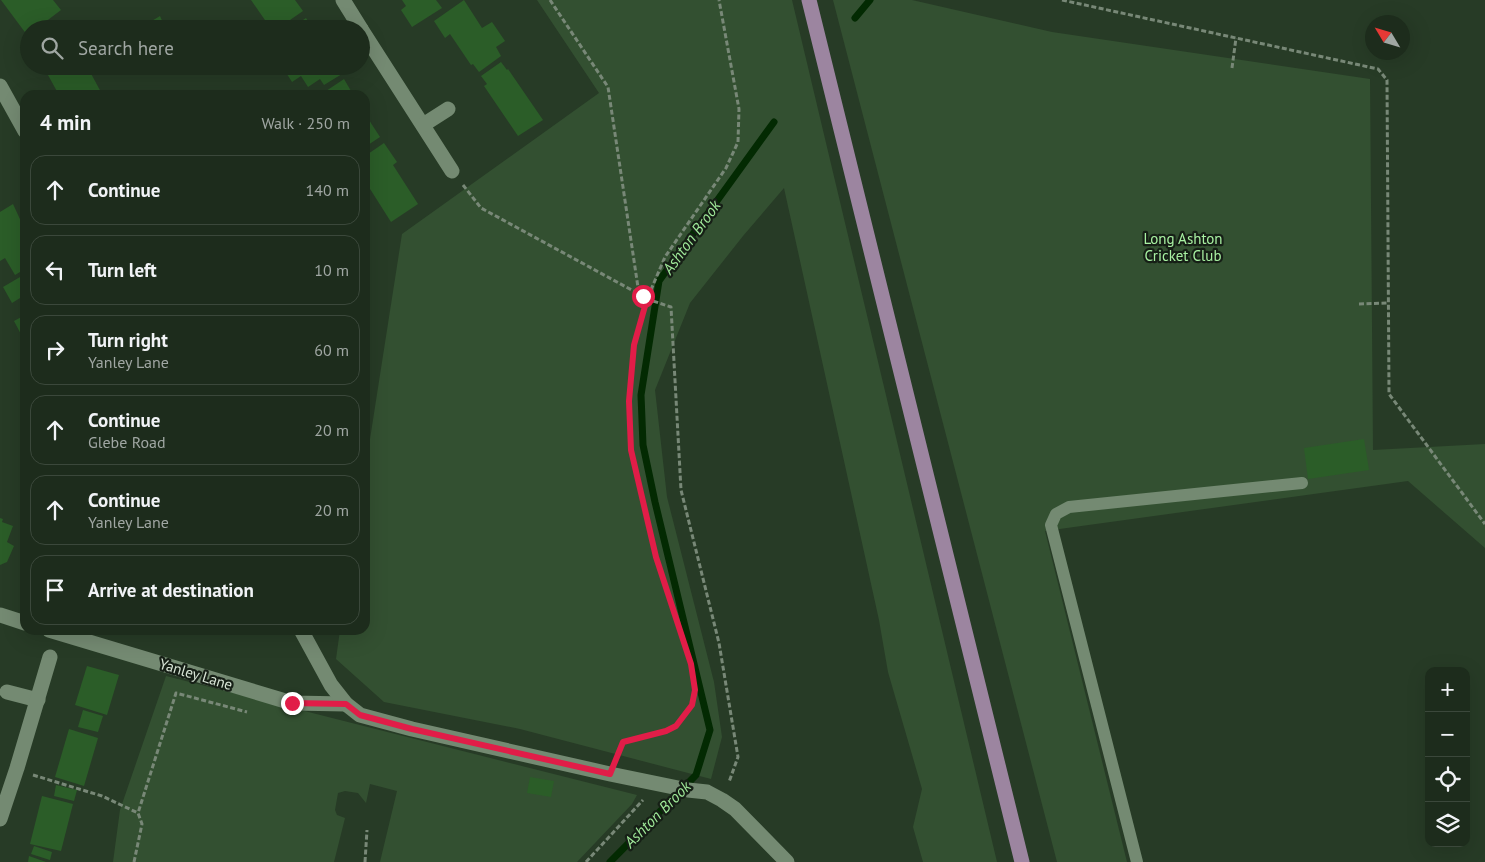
<!DOCTYPE html>
<html lang="en">
<head>
<meta charset="utf-8">
<style>
  :root { --surface:#1d2c1c; --page:#253425; --text:#f1f3f6; --muted:#a0a7a3; --line:#3b483b }
  body { margin:0; font-family:"PT Sans",sans-serif; background:var(--page); color:var(--text) }
  .controls { position:absolute; right:15px; bottom:15px; display:grid; overflow:hidden; border-radius:10px; box-shadow:0 5px 20px #0002 }
  .controls button { width:45px; height:45px; display:grid; place-items:center; padding:0; border:0; border-bottom:1px solid var(--line); background:var(--surface); color:var(--text); font:25px sans-serif }
  .compass { position:absolute; left:1365px; top:15px; width:45px; height:45px; border-radius:50%; background:var(--surface); box-shadow:0 5px 20px #0002; rotate:308deg }
  .stop { position:absolute; width:15px; height:15px; margin:-11px; border:4px solid #e11d48; border-radius:50%; background:#fff }
  .stop.end { background:#e11d48; border-color:#fff; box-shadow:0 1px 5px #0008 }
  .list { margin:0; padding:0; list-style:none }
  h2 { display:flex; justify-content:space-between; align-items:center; height:65px; margin:0; padding:0 20px; font-size:21px }
  h2 small { font-size:16px; font-weight:400; color:var(--muted) }
  .list li { display:grid; grid-template-columns:32px 1fr auto; gap:15px; align-items:center; box-sizing:border-box; height:70px; margin:0 10px 10px; padding:0 10px; border:1px solid var(--line); border-radius:15px }
  .list b { display:block; font-size:19px; white-space:nowrap }
  .list p { margin:0; font-size:16px; white-space:nowrap; color:var(--muted) }
  .list em { font-size:16px; font-style:normal; color:var(--muted) }
  .icon { flex:none; width:28px; height:28px; fill:none; stroke:currentColor; stroke-width:2; stroke-linecap:round; stroke-linejoin:round }
  .map { position:relative; flex:none; width:1485px; height:862px; overflow:hidden }
  .search { position:absolute; background:var(--surface); box-shadow:0 5px 20px #0002; left:20px; top:20px; width:350px; height:55px; display:flex; align-items:center; gap:12px; box-sizing:border-box; padding:0 18px; border-radius:28px; color:var(--muted); font-size:19px }
  .panel { position:absolute; background:var(--surface); box-shadow:0 5px 20px #0002; left:20px; top:90px; width:350px; height:545px; border-radius:15px }
  .map>svg:first-child { display:block }
  .green { fill:#335031 }
  .lines { fill:none; stroke-linecap:round; stroke-linejoin:round }
  .stream { stroke:#032a02; stroke-width:7 }
  .building { fill:#2b5d28 }
  .path { stroke:#788877; stroke-width:3; stroke-dasharray:5 2.5; stroke-linecap:butt }
  .lane { stroke:#748a72; stroke-width:12 }
  .street { stroke:#748a72; stroke-width:15 }
  .primary { stroke:#9c85a0; stroke-width:15 }
  .route { stroke:#e11d48; stroke-width:6 }
  .labels { text-anchor:middle; dominant-baseline:central; stroke-width:4.5; stroke-linejoin:round; paint-order:stroke }
  .park-label { font-size:15px; fill:#a8f1a2; stroke:#161f16 }
  .street-label { font-size:15px; fill:#d8e4d6; stroke:#161f16 }
  .water-label { font-size:16px; font-style:italic; fill:#9fe899; stroke:#161f16 }
</style>
</head>
<body>
<div class="map">
<svg width="1485" height="862" viewBox="0 0 1485 862">
  <rect width="100%" height="100%" fill="#273b26"/>
  <g class="green">
    <polygon points="537,0 792,0 997,862 923,862 913,827 922,789 888,672 879,620 784,188 743,236 690,303 655,390 667,497 714,682 722,737 711,779 520,729 384,702 336,659 340,630 365,630 365,471 402,234 599,93"/>
    <polygon points="833,0 912,0 1052,32 1370,79 1373,450 1485,444 1485,548 1408,481 1045,531 1127,862 1057,862"/>
    <polygon points="166,676 637,795 632,804 577,862 380,862 397,791 370,784 366,803 358,793 345,791 338,793 335,810 337,815 345,818 334,862 113,862 120,810"/>
  </g>
  <g class="lines">
    <g class="stream">
      <polyline points="855,18 870,0"/>
      <polyline points="610,862 696,775 710,730 655,502 643,445 641,395 659,281 774,122"/>
    </g>
  </g>
  <g class="building">
    <polygon points="1,0 53,0 61,10 36,29 29,29 29,34 27,35"/>
    <polygon points="251,0 295,0 303,11 277,29 265,29 263,26 267,23"/>
    <polygon points="402,0 436,0 442,8 412,27 401,10 406,6"/>
    <polygon points="464,0 482,28 492,22 505,41 496,47 501,56 479,72 473,64 471,65 450,34 445,38 434,21"/>
    <polygon points="160,16 164,25 154,29 150,22"/>
    <polygon points="306,18 313,29 289,29 303,20"/>
    <polygon points="501,62 507,70 508,69 543,120 518,136 484,86 487,84 481,76"/>
    <polygon points="43,66 82,66 84,71 88,68 102,94 59,95"/>
    <polygon points="279,66 337,66 342,74 324,85 320,79 308,87 301,76 292,82 285,71 283,73"/>
    <polygon points="344,79 351,91 347,95 320,95"/>
    <polygon points="369,120 380,137 365,147 365,123"/>
    <polygon points="384,143 397,162 393,165 418,204 391,222 365,181 365,156"/>
    <polygon points="13,204 25,230 25,269 15,275 5,258 0,261 0,212"/>
    <polygon points="20,277 25,285 25,295 12,303 3,287"/>
    <polygon points="25,315 25,342 14,321"/>
    <polygon points="1364,439 1369,470 1308,479 1304,448"/>
    <polygon points="0,518 3,519 2,522 13,526 7,542 14,546 7,562 0,565"/>
    <polygon points="200,630 218,630 217,635"/>
    <polygon points="87,666 119,675 107,715 75,705"/>
    <polygon points="83,710 103,716 98,732 78,727"/>
    <polygon points="69,729 98,738 84,786 55,777"/>
    <polygon points="530,777 554,781 551,797 527,793"/>
    <polygon points="56,785 77,790 74,801 54,796"/>
    <polygon points="42,796 73,804 61,851 30,844"/>
    <polygon points="34,846 52,852 50,860 31,854"/>
    <polygon points="29,856 46,862 28,862"/>
  </g>
  <g class="lines">
    <g class="path">
      <polyline points="550,0 608,87 639,294 647,299 671,307 681,490 719,643 738,757 729,782"/>
      <polyline points="1062,0 1378,69 1387,80 1389,394 1485,524"/>
      <polyline points="1232,68 1236,38"/>
      <polyline points="463,185 481,208 639,294"/>
      <polyline points="1359,304 1389,303"/>
      <polyline points="617,757 623,742 666,731 676,726 692,705 695,690 691,664 656,557 631,450 629,401 634,345 647,299 665,257 726,168 738,142 739,109 719,0"/>
      <polyline points="33,775 102,796 138,813"/>
      <polyline points="134,862 142,824 138,813 176,693 247,712"/>
      <polyline points="365,862 367,830"/>
      <polyline points="586,862 643,800"/>
    </g>
    <polyline class="lane" points="1137,862 1051,525 1056,514 1069,507 1302,483"/>
    <g class="street">
      <polyline points="343,0 361,29"/>
      <polyline points="361,29 452,171"/>
      <polyline points="0,86 25,131"/>
      <polyline points="423,125 448,109"/>
      <polyline points="0,615 25,623"/>
      <polyline points="49,630 292,703 346,704"/>
      <polyline points="301,630 331,685 346,704 360,715 412,729 610,774 688,790 707,792 722,800 735,809 787,862"/>
      <polyline points="7,692 38,700"/>
      <polyline points="0,819 17,768 50,657"/>
    </g>
    <polyline class="primary" points="809,0 1022,862"/>
  </g>
  <g class="lines">
    <polyline class="route" points="292,703 346,704 360,715 412,729 610,774 623,742 666,731 676,726 692,705 695,690 691,664 656,557 631,450 629,401 634,345 647,299 643,296"/>
  </g>
  <g class="labels">
    <g class="park-label">
      <text x="1183" y="238">Long Ashton<tspan x="1183" dy="17">Cricket Club</tspan></text>
    </g>
    <g class="street-label">
      <text transform="translate(196 674) rotate(17)">Yanley Lane</text>
    </g>
    <g class="water-label">
      <text transform="translate(691 237) rotate(-54)">Ashton Brook</text>
      <text transform="translate(657 814) rotate(-45)">Ashton Brook</text>
    </g>
  </g>
</svg>
<div class="controls">
<button>+</button>
<button>−</button>
<button><svg class="icon" aria-label="locate" viewBox="0 0 24 24"><circle cx="12" cy="12" r="6"/><path d="M12 2v4M12 18v4M2 12h4M18 12h4"/></svg></button>
<button><svg class="icon" aria-label="layers" viewBox="0 0 24 24"><path d="M12 4l9 5-9 5-9-5zM3 14l9 5 9-5"/></svg></button>
</div>
<svg class="compass" viewBox="-18 -18 36 36"><path d="M0-13l5 13h-10z" fill="#e53935"/><path d="M0 13l5-13h-10z" fill="#a0a7a3"/></svg>
<div class="stop" style="left:643px;top:296px"></div>
<div class="stop end" style="left:292px;top:703px"></div>
<div class="search"><svg class="icon" aria-label="search" viewBox="0 0 24 24"><circle cx="10" cy="10" r="6"/><path d="M15 15l6 6"/></svg>Search here</div>
<section class="panel">
<h2>4 min<small>Walk · 250 m</small></h2>
<ul class="list">
<li><svg class="icon" aria-label="ahead" viewBox="0 0 24 24"><path d="M12 20V5M6 11l6-6 6 6"/></svg><div><b>Continue</b></div><em>140 m</em></li>
<li><svg class="icon" aria-label="left" viewBox="0 0 24 24"><path d="M17 20v-9H6M10 6l-5 5 5 5"/></svg><div><b>Turn left</b></div><em>10 m</em></li>
<li><svg class="icon" aria-label="right" viewBox="0 0 24 24"><path d="M7 20v-9h11M14 6l5 5-5 5"/></svg><div><b>Turn right</b><p>Yanley Lane</p></div><em>60 m</em></li>
<li><svg class="icon" aria-label="ahead" viewBox="0 0 24 24"><path d="M12 20V5M6 11l6-6 6 6"/></svg><div><b>Continue</b><p>Glebe Road</p></div><em>20 m</em></li>
<li><svg class="icon" aria-label="ahead" viewBox="0 0 24 24"><path d="M12 20V5M6 11l6-6 6 6"/></svg><div><b>Continue</b><p>Yanley Lane</p></div><em>20 m</em></li>
<li><svg class="icon" aria-label="arrive" viewBox="0 0 24 24"><path d="M6 21V4h12l-3 4 3 4H6"/></svg><div><b>Arrive at destination</b></div></li>
</ul>
</section>
</div>
</body>
</html>
